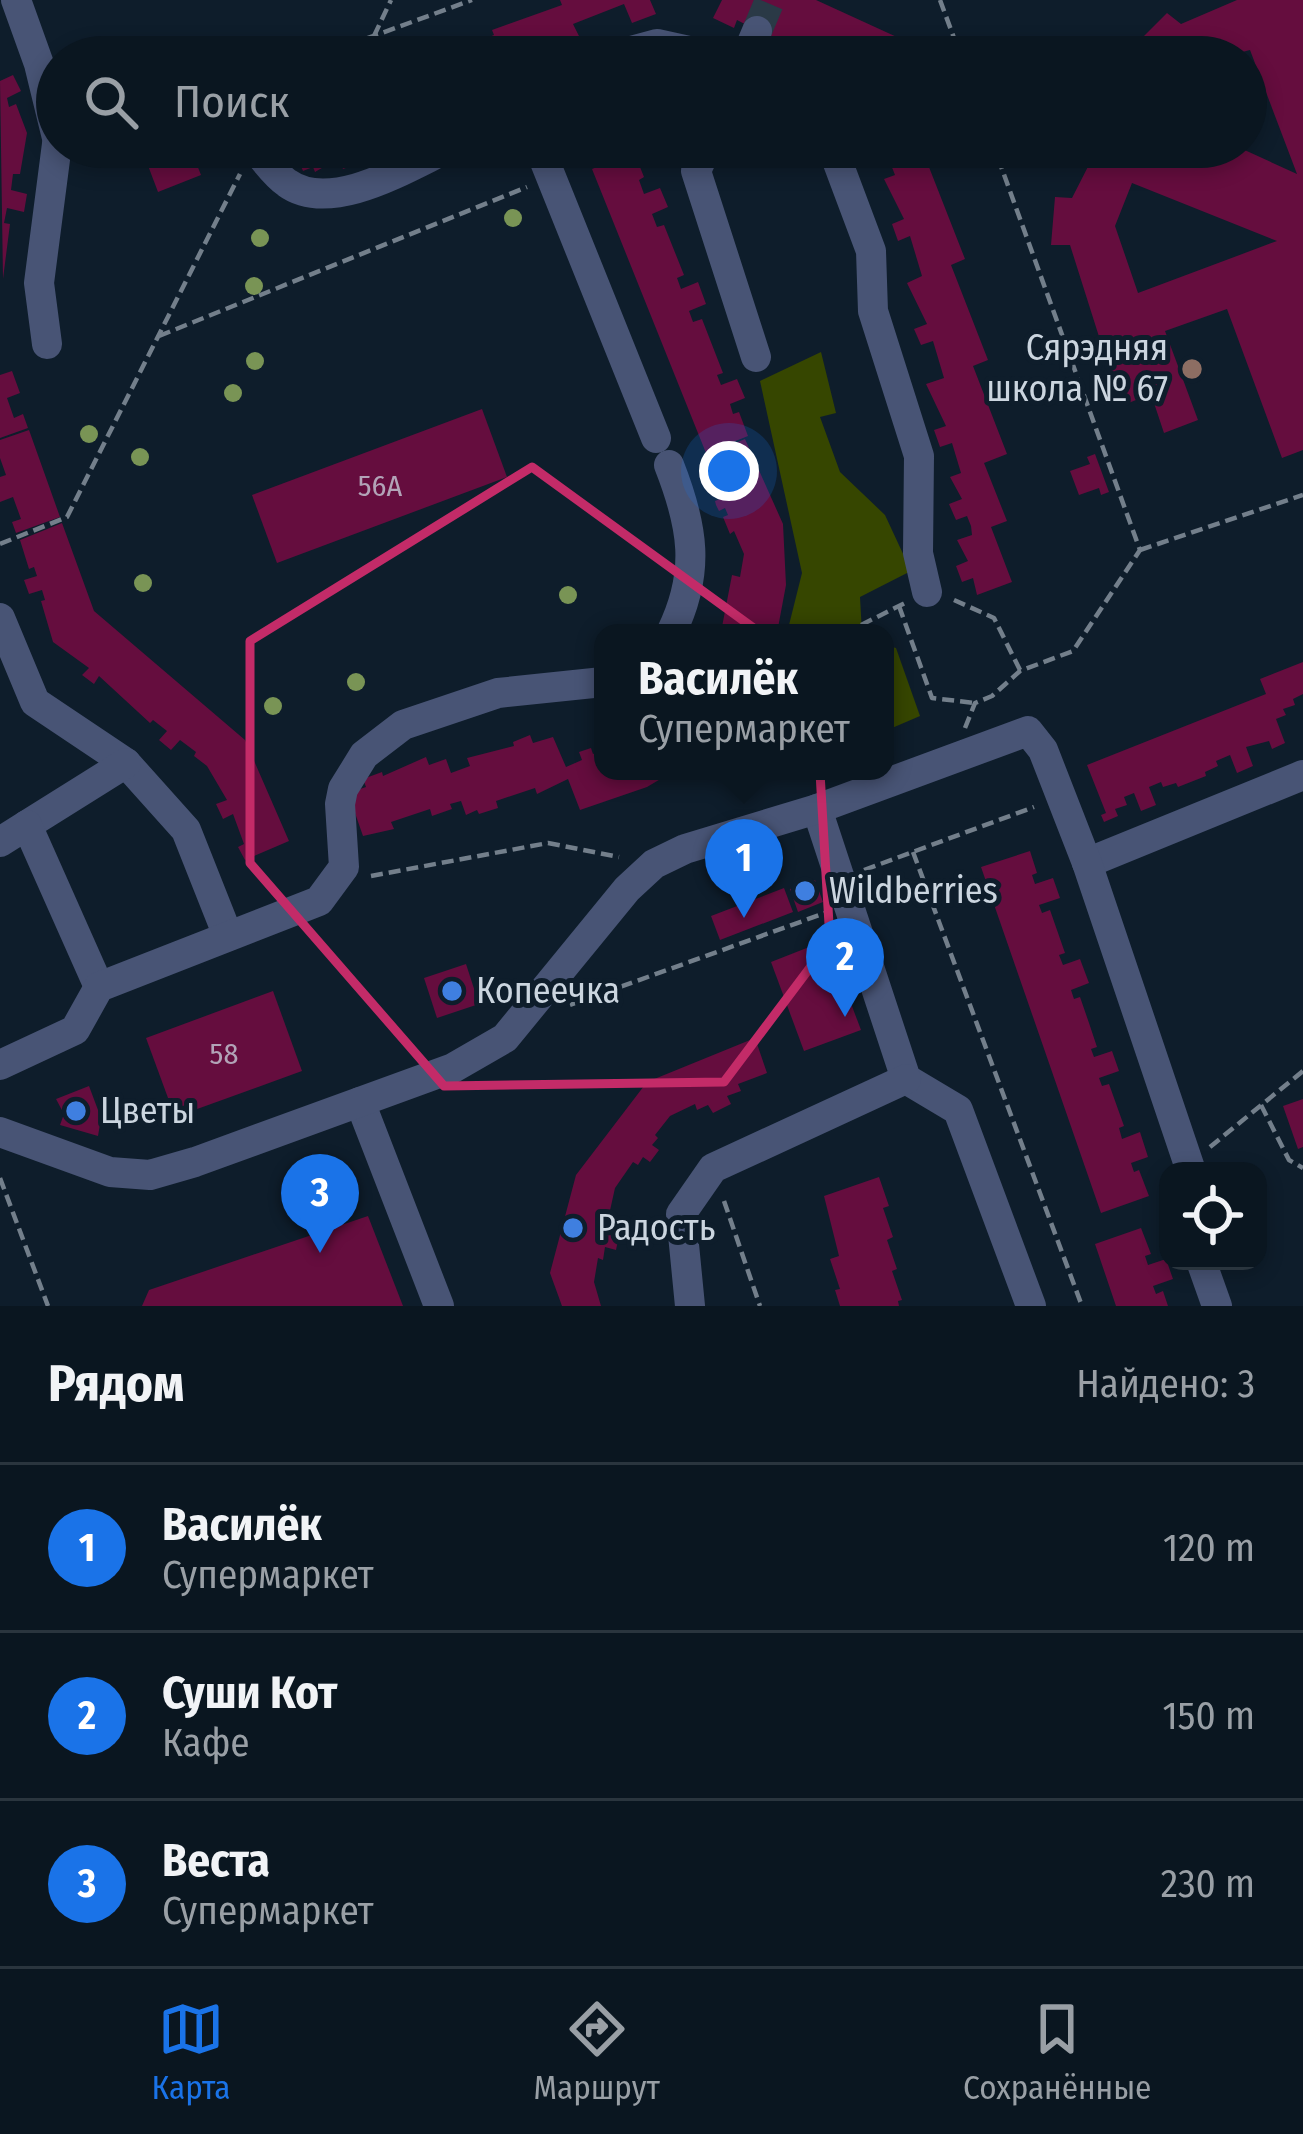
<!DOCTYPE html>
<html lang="ru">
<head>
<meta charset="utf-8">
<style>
  :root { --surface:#0a1620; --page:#131f29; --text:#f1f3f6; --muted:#999fa5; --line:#2a353e; --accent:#1a73e8 }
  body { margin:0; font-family:"Fira Sans Condensed",sans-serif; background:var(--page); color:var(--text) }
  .controls { position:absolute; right:36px; bottom:36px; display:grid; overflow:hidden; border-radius:24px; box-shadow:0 6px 18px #0003 }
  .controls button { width:108px; height:108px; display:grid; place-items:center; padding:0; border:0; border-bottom:3px solid var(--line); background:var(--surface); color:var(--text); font:60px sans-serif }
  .you { position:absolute; left:729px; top:471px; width:42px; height:42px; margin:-30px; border:9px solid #fff; border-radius:50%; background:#1a73e8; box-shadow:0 0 0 18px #1a73e833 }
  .badge { display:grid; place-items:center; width:78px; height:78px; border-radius:50%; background:var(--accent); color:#fff; font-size:39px; font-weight:700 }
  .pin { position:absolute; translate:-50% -99px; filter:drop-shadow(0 3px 6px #0008) }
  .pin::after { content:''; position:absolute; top:63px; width:42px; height:36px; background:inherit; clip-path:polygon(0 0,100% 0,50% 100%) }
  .popup { position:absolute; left:594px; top:624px; width:300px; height:156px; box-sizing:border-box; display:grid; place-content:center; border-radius:24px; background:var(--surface); filter:drop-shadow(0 3px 9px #0005); font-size:39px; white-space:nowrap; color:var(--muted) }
  .popup b { font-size:45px; color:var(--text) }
  .popup::after { content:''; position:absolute; left:50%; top:100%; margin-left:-24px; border:24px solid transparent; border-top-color:var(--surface) }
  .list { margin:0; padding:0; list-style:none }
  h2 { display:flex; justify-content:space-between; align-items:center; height:156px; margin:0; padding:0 48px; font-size:51px }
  h2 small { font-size:39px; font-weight:400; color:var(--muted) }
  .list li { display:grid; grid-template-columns:78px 1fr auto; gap:36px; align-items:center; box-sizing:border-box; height:168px; padding:0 48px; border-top:3px solid var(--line) }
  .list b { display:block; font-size:45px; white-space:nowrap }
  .list p { margin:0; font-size:39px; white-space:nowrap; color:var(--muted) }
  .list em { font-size:39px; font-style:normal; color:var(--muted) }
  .icon { flex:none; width:66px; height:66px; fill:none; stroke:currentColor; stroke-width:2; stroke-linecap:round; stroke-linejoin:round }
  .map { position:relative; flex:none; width:1303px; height:1306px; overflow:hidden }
  .search { position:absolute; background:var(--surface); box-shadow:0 6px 18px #0003; left:36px; right:36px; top:36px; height:132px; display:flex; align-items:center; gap:30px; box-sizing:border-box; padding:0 42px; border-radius:66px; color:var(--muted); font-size:45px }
  .sheet { height:660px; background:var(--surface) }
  nav { display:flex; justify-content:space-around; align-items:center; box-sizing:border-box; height:168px; border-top:3px solid var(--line); background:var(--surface); font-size:33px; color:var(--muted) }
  nav a { display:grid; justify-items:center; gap:6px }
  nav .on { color:var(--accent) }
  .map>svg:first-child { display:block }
  .green { fill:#364600 }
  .building { fill:#650d3e; fill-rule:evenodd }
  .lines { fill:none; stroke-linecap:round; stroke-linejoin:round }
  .minor-tunnel { stroke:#2a3946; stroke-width:30; stroke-dasharray:30 15; stroke-linecap:butt }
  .path { stroke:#737f8b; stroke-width:4.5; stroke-dasharray:12 6; stroke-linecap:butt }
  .minor { stroke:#485475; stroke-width:30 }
  .tree { fill:#799455 }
  .marked { fill:none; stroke:#c32b68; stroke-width:9; stroke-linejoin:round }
  .education-dot { fill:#8d6e63; stroke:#0e1d2b; stroke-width:4.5 }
  .shop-dot { fill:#3f7fe0; stroke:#0e1d2b; stroke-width:4.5 }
  .labels { text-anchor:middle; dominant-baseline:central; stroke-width:10; stroke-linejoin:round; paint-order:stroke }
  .number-label { font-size:30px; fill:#b2a3b7 }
  .poi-label { font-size:36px; fill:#cbd5df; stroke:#0e1d2b; text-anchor:start }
</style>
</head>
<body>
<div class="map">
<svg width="1303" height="1306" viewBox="0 0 1303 1306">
  <rect width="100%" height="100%" fill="#0e1d2b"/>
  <g class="green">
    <polygon points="821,352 836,413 820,417 840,472 885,515 911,571 860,597 862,633 787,633 802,573 760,381"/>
    <polygon points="885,645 896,648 920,716 885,731"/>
  </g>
  <g class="building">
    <polygon points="560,0 650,0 656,14 632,23 624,4 573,24 579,36 538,50 541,57 467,57 465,47 494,35 492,30 562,5"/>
    <polygon points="722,0 816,0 899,38 905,57 809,57 737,20 734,28 713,18"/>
    <path d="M1237,0h66v450l-21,8 -55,-149 -62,22 33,89 -34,13 -13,-39 -30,12 -51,-161h-19l4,-48 17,1 26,-51h140l59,27 -47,-124 -27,7h-80l3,-7 -9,-7 30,-30 14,11zM1132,183l145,58 -139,52 -23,-67z"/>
    <polygon points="13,75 21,91 7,98 9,107 16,104 27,133 20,174 13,174 11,190 27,194 24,212 7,208 4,223 10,224 3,279 0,81"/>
    <polygon points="141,147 190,147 201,175 158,192"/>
    <polygon points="307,147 364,147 355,151 360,163 343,169 339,158 315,172 313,167 303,171 295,152"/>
    <polygon points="884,147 938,147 941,156 927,162 965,259 951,265 988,360 973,366 1007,454 984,463 1007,521 991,527 1012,582 977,595 973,578 962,582 956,566 968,561 957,540 972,535 971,526 967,516 956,520 949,504 962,499 950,477 961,473 952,443 940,447 934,430 946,426 926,384 944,378 933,341 921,345 914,329 927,324 907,283 922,276 910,236 898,241 892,224 904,219 884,179 895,175"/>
    <polygon points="634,152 644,177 639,180 644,194 660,188 668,207 652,214 657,227 664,225 684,275 677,278 681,289 698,282 706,304 689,311 693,322 702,319 723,373 717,375 721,385 737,379 745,398 730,404 733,414 739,412 748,436 706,453 592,169"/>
    <polygon points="12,371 20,393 7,398 14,418 23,414 28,428 0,438 0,375"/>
    <polygon points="482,409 507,477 277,563 252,495"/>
    <polygon points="29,430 60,517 16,533 12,522 21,519 13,497 0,502 0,477 6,475 0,458 0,440"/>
    <polygon points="745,439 783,524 786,585 777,633 721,632 732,575 740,577 744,554 734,531 730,534 723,517 728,515 725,508 719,511 716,505 715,501 720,499 716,491 712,494 706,481 715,476 706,455"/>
    <polygon points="1095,454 1109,492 1101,495 1099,488 1079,495 1070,471 1090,464 1087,457"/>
    <polygon points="62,523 94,611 245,740 289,841 245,860 238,847 244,844 233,814 223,819 216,804 227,800 207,766 194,756 196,752 180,740 171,750 159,740 167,731 153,720 150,723 99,676 94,684 82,675 89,668 53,642 41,601 45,600 42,590 29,594 24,580 37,576 34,567 29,569 20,540"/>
    <polygon points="1303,662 1303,694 1293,699 1295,705 1283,709 1286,715 1276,719 1285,743 1272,749 1269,741 1246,747 1253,766 1237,773 1230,755 1216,761 1218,766 1205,772 1206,776 1178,787 1176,783 1163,787 1161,782 1149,787 1156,805 1141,811 1134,793 1124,797 1127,805 1115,809 1118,816 1104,822 1101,815 1106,813 1087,765 1266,694 1260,679"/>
    <polygon points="530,735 533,743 553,737 566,767 582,760 579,752 591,748 593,754 603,750 603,771 674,771 647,787 580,810 568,779 537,794 535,788 496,801 498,808 479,814 477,810 466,815 461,801 450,804 452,809 432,816 430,809 391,822 394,829 363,836 348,793 366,787 363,779 382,772 383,776 426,757 429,765 446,759 451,773 470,766 467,758 514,746 513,742"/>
    <polygon points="1030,851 1037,873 1032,875 1035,884 1053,878 1060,898 1039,905 1042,913 1050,910 1065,953 1059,955 1063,965 1080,959 1089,983 1071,990 1074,999 1080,997 1089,1023 1097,1047 1091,1049 1094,1057 1112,1051 1119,1071 1099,1078 1102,1086 1109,1084 1124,1126 1119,1128 1122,1139 1140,1132 1148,1157 1131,1163 1134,1172 1139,1170 1149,1196 1101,1213 981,867"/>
    <polygon points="815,880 823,902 798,912 790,889"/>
    <polygon points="784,888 793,912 720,940 711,916"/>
    <polygon points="827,940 861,1030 804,1051 771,962"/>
    <polygon points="466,964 479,1004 437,1018 424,978"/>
    <polygon points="273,991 302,1071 175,1117 146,1038"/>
    <polygon points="755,1038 767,1073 738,1084 741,1091 727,1096 731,1104 713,1113 708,1105 697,1110 695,1104 670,1116 655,1135 658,1138 652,1145 659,1150 650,1162 643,1157 638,1165 633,1162 615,1188 609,1215 613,1215 611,1228 620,1231 616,1250 605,1247 603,1260 598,1258 594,1282 601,1306 562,1306 550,1273 576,1175 647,1082"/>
    <polygon points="89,1086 101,1118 98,1136 60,1125 64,1114 56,1099"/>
    <polygon points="1303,1099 1303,1147 1298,1149 1283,1106"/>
    <polygon points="879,1177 889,1206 883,1208 893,1237 887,1240 897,1269 892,1271 902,1300 898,1301 899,1306 840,1306 835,1290 840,1289 830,1259 839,1256 824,1196"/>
    <polygon points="368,1216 403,1306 142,1306 149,1290"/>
    <polygon points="1141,1228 1151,1254 1145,1256 1148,1265 1166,1259 1173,1279 1153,1286 1156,1294 1163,1291 1168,1306 1116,1306 1095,1244"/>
  </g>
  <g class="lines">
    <polyline class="minor-tunnel" points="757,31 770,0"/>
    <g class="path">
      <polyline points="940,0 961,57"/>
      <polyline points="374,36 391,0"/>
      <polyline points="316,57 472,0"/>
      <polyline points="159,336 527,187"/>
      <polyline points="0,544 67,517 240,174"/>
      <polyline points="1140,550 1303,495"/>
      <polyline points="954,600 994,618 1020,670"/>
      <polyline points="899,606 932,698 975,703"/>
      <polyline points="845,633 905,603"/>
      <polyline points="965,728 975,703 992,696 1020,671 1073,651 1140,550 994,147"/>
      <polyline points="913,852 1082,1306"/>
      <polyline points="864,870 1034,807"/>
      <polyline points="371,876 548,843 619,857"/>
      <polyline points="570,1005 825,913"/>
      <polyline points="1261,1105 1289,1160 1303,1168"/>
      <polyline points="1210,1147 1303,1071"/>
      <polyline points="0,1178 48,1306"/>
      <polyline points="724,1201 760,1306"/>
    </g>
    <g class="minor">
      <polyline points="16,0 39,64 57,138"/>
      <polyline points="609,57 657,44 716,57"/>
      <polyline points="746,57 757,31"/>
      <path d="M254,147c10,12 20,27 33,36 44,32 122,-17 163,-36"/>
      <polyline points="539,147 656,438"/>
      <polyline points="707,147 696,171 756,357"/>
      <polyline points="832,147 871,251 873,311 919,456 918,553 927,592"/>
      <polyline points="47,344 39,283 57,144"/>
      <path d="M669,465c24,61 32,107 2,168"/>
      <polyline points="0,618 35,702 126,763 186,830 228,936"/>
      <polyline points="817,809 906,1079 958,1110 1031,1306"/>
      <polyline points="27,825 126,763"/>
      <polyline points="0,842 27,825 99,987"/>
      <polyline points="1087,863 1303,775"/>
      <polyline points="0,1065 75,1030 99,987 319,901 344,867 340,804 343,789 364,755 403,725 498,693 603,682"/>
      <polyline points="360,1102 439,1306"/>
      <polyline points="0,1132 110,1172 150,1175 195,1162 453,1068 505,1038 627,889 654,864 685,849 817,809 1028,731 1043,750 1087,863 1191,1171"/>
      <polyline points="1201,1261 1217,1306"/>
      <polyline points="690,1306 681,1214 713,1168 906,1079"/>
    </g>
  </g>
  <g class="tree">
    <circle cx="513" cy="218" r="9"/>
    <circle cx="260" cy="238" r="9"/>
    <circle cx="254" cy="286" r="9"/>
    <circle cx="255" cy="361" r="9"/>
    <circle cx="233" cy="393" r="9"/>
    <circle cx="89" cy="434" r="9"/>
    <circle cx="140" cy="457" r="9"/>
    <circle cx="143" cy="583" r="9"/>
    <circle cx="568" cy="595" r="9"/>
    <circle cx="356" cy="682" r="9"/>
    <circle cx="273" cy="706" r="9"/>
  </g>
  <path class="marked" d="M532,467l282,205 16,269 -106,141 -280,4 -194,-223v-222z"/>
  <circle class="education-dot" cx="1192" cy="369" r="12"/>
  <g class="shop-dot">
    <circle cx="805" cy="891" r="12"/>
    <circle cx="452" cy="991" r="12"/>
    <circle cx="76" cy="1111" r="12"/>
    <circle cx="573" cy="1228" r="12"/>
  </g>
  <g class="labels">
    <g class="number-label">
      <text x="380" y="486">56А</text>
      <text x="224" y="1054">58</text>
    </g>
    <g class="poi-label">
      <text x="1168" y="348" text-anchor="end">Сярэдняя<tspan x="1168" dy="41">школа № 67</tspan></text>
      <text x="829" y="891">Wildberries</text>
      <text x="476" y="991">Копеечка</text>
      <text x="100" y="1111">Цветы</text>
      <text x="597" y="1228">Радость</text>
    </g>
  </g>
</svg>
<div class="controls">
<button><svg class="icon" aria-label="locate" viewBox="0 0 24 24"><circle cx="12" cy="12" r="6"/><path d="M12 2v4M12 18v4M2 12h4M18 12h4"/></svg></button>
</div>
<div class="you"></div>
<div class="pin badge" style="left:744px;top:918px">1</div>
<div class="popup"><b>Василёк</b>Супермаркет</div>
<div class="pin badge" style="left:845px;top:1017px">2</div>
<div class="pin badge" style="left:320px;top:1253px">3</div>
<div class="search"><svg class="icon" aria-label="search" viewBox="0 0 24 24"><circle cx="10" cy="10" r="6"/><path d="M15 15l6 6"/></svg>Поиск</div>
</div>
<section class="sheet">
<h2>Рядом<small>Найдено: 3</small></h2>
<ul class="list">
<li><span class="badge">1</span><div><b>Василёк</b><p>Супермаркет</p></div><em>120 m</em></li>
<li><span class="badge">2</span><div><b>Суши Кот</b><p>Кафе</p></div><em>150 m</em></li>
<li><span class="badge">3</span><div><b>Веста</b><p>Супермаркет</p></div><em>230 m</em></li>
</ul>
</section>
<nav>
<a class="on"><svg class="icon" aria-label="map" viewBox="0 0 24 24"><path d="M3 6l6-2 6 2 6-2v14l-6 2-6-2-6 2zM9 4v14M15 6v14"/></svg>Карта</a>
<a><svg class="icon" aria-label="directions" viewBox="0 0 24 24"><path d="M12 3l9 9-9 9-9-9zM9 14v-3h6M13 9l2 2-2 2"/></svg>Маршрут</a>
<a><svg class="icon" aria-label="saved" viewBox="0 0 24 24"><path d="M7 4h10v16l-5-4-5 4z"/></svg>Сохранённые</a>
</nav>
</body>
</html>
